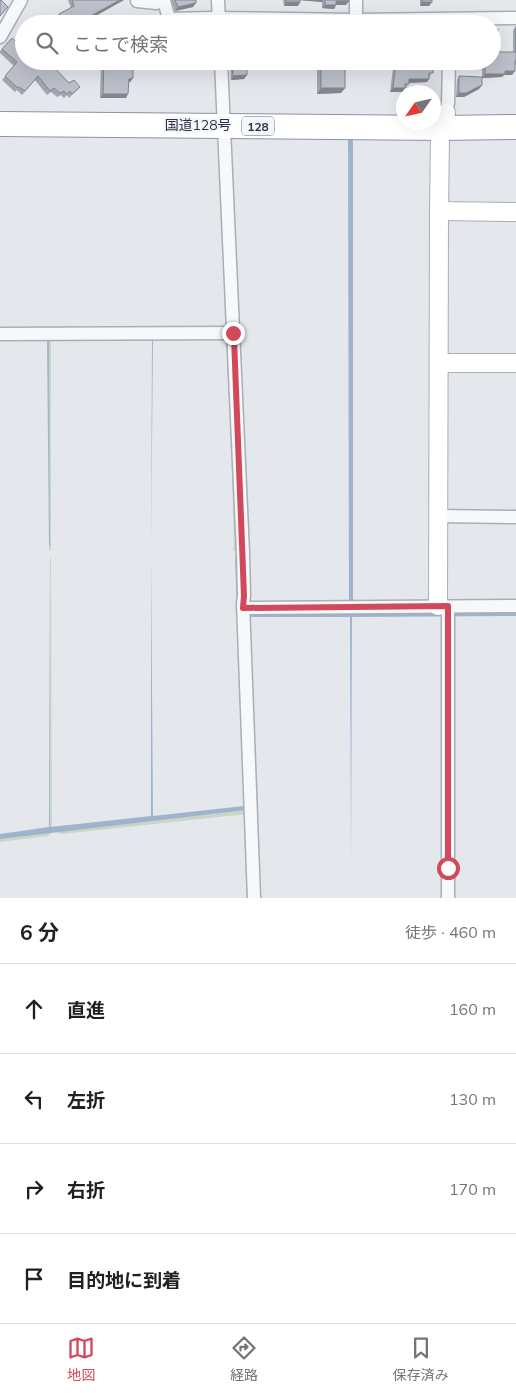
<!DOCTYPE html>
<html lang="ja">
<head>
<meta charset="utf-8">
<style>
  :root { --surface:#fff; --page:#f2f2f2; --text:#202124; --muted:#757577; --line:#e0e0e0; --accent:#d1495b }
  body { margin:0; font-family:Mulish,"Noto Sans JP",sans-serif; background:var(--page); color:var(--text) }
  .compass { position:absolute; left:396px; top:85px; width:45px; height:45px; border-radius:50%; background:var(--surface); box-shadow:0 5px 20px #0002; rotate:236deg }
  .stop { position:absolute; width:15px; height:15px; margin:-11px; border:4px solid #d1495b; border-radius:50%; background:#fff }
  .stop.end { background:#d1495b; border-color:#fff; box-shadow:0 1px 5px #0008 }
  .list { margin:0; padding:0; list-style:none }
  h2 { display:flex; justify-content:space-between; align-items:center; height:65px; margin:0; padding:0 20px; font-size:21px }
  h2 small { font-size:16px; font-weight:400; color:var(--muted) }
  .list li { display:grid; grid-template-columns:32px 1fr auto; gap:15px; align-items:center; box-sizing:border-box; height:90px; padding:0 20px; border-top:1px solid var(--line) }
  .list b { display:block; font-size:19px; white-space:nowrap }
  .list em { font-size:16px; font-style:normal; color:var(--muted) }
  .icon { flex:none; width:28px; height:28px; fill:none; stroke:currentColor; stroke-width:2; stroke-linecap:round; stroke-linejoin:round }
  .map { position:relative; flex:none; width:516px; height:898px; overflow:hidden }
  .search { position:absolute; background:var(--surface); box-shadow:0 5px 20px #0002; left:15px; right:15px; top:15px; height:55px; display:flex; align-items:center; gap:12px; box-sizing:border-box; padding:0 18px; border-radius:28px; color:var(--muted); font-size:19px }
  .sheet { height:425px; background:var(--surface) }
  nav { display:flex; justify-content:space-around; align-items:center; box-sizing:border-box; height:70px; border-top:1px solid var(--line); background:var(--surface); font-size:14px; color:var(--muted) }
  nav a { display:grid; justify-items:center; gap:2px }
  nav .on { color:var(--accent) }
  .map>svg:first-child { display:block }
  .green { fill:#c9d6c5 }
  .water { fill:#9fb4cc }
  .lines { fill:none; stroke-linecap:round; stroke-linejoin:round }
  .street-casing { stroke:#a9aeb7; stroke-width:15 }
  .secondary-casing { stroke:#a9aeb7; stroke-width:20 }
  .highway-casing { stroke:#8b94a3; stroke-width:26 }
  .street { stroke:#f7f8fa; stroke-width:12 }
  .secondary { stroke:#fff; stroke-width:18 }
  .highway { stroke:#fff; stroke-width:24 }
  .wall { fill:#a1a5ae }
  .shaded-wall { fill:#83868d }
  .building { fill:#bbc0ca; stroke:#83868d }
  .route { stroke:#d1495b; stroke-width:6 }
  .labels { text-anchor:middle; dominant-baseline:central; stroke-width:4.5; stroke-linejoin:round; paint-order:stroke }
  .shield { fill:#f4f6f9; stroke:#676e7b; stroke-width:1 }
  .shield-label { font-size:12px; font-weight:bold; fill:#2b3445 }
  .street-label { font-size:14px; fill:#2b3445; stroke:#f4f6f9 }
</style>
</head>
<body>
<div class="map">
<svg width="516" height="898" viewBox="0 0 516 898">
  <rect width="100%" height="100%" fill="#e4e7ec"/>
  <g class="green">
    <path d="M226,336l2,2 8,209 -1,4h-2l1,-5c-2,-72 -3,-139 -8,-210z"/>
    <polygon points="49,338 51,338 51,550 49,551 50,546"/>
    <polygon points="50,557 51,559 52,827 50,827"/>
    <polygon points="246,810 246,814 62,834 58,833 58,831"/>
    <polygon points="52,832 48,836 0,842 0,839"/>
  </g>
  <g class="water">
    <polygon points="348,137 353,137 353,604 349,604"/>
    <polygon points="227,337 230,397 229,398 226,339 153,339 151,551 152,338"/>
    <polygon points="49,338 50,547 49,546 47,339"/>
    <polygon points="235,556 236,557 246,810 0,839 0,834 49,827 49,557 50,827 151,816 151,557 153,816 244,806"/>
    <polygon points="516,612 516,616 352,617 351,864 350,617 251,617 251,613"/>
  </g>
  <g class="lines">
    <defs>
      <g id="street">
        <polyline points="218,0 219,24"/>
        <polyline points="356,0 356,20"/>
        <polyline points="137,1 156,3 164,1 169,19 213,18 356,20 516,18"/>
        <polyline points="0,37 21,0"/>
        <polyline points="221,61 243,553 244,596 243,603 254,898"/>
        <polyline points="446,113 448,103 449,61"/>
        <polyline points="0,334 233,333"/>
        <polyline points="439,516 516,517"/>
        <polyline points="448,607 448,898"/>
        <polyline points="243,608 516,606"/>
      </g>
      <g id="secondary">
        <polyline points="439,211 516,212"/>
        <polyline points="439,363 516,363"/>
        <polyline points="438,606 439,211 440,135 446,113"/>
      </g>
      <polyline id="highway" points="0,124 442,128 516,127"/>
    </defs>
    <use href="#street" class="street-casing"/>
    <use href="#secondary" class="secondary-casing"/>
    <use href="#highway" class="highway-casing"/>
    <use href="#street" class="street"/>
    <use href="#secondary" class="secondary"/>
    <use href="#highway" class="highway"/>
  </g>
  <g class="wall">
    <polygon points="68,0 124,0 81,24 61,24 56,18 59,14 71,8"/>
    <polygon points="171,0 196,0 193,7 175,11"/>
    <polygon points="283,0 349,0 346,5 336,5 334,9 322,8 322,2 300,0 300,2 298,6 284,6"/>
    <polygon points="420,0 432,0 429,6 420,6"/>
    <polygon points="516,26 516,65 515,65 512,75 504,75 502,77 482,78 482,85 479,89 464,97 456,97 457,80 459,76 482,77 482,61 492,61 499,52 513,52 513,30"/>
    <polygon points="23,48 20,51 43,69 69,83 80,87 69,98 67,95 64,98 61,95 57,97 51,92 47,95 35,80 22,95 17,90 15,92 2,80 14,66 0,53 0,51 2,49"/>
    <polygon points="102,61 129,61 129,67 133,78 130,82 129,82 126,98 100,98 101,63"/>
    <polygon points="170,61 186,61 171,66"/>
    <polygon points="189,61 214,61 215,62 212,66 189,66"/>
    <polygon points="230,61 247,61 247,75 244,79 231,80"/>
    <polygon points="317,61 345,61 345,88 341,93 317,94"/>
    <polygon points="394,61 433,61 430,77 429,77 427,82 409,83 406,88 405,88 402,92 390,92"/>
  </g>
  <g class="shaded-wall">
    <polygon points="120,0 124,0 81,24 76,24"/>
    <polygon points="298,0 323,0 322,2"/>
    <polygon points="336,1 349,1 346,5 336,5 334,9 322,8 325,5"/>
    <polygon points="286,2 300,2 298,6 284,6"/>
    <polygon points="422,2 432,2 429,6 420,6"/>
    <polygon points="196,3 193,7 175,11 178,7"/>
    <polygon points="175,61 186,61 171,66 174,62"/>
    <polygon points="192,62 215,62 212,66 189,66"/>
    <polygon points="505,71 515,71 512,75 504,75 502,77 482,78 485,74"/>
    <polygon points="247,75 244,79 231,80 233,76"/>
    <polygon points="133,78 130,82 126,83 129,79"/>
    <polygon points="409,79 429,79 427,82 406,83"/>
    <polygon points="482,85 479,89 464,97 456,97 459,93"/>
    <polygon points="321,88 345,88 341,93 317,94"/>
    <polygon points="393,88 405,88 402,92 390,92"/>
    <polygon points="103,94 128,94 126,98 100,98"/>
  </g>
  <g class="building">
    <polygon points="0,0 1,0 8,7 0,16"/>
    <polygon points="72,0 120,0 76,24 68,24 59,14 74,6"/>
    <polygon points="175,0 196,0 196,3 178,7"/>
    <rect x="286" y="0" width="14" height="2"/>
    <polygon points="325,0 349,0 349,1 336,1 336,5 325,5"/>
    <rect x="422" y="0" width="10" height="2"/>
    <polygon points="516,26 516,61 515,61 515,71 505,71 505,74 485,74 485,61 492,61 492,29 498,29 499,52 516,52"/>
    <polygon points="12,38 23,48 20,51 24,54 24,61 33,61 43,69 50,63 69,83 74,80 80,87 72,94 70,91 67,94 64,91 60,93 54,88 50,91 38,76 25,91 19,87 18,88 5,76 17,62 2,49"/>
    <polygon points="104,61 129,61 129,67 133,66 133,78 129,79 128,94 103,94"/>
    <polygon points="192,61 214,61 215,62 192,62"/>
    <polygon points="232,61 247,61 247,75 233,76"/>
    <rect x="321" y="61" width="24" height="27"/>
    <polygon points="396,61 433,61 433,73 429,73 429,79 409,79 409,84 405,84 405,88 393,88"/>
    <polygon points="459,76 482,77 482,85 466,93 459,93"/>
  </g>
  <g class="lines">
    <polyline class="route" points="233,333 234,338 244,596 243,608 448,606 448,868"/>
  </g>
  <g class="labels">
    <rect class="shield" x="242" y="116.5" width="32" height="19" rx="4"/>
    <g class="shield-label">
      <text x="258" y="126">128</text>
    </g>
    <g class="street-label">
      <text x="198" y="125">国道128号</text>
    </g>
  </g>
</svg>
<svg class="compass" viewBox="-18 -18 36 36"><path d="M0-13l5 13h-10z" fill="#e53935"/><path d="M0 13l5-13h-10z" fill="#757577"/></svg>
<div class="stop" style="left:448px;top:868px"></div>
<div class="stop end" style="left:233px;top:333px"></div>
<div class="search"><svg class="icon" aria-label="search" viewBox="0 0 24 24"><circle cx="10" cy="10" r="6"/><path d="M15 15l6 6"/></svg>ここで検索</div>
</div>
<section class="sheet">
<h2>6 分<small>徒歩 · 460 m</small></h2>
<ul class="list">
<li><svg class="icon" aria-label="ahead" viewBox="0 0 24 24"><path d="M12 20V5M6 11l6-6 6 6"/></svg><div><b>直進</b></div><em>160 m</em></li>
<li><svg class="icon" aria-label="left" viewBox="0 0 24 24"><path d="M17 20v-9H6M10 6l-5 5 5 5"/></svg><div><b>左折</b></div><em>130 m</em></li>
<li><svg class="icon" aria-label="right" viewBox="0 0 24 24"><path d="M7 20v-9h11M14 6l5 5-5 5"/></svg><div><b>右折</b></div><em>170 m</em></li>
<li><svg class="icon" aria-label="arrive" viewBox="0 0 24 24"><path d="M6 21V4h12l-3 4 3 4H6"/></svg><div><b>目的地に到着</b></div></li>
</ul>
</section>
<nav>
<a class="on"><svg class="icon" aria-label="map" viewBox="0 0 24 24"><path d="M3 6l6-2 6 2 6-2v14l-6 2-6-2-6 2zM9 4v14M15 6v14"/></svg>地図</a>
<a><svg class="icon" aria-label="directions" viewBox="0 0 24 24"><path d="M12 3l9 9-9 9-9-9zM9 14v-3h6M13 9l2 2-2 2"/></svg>経路</a>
<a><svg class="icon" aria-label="saved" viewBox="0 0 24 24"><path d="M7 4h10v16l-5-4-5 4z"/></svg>保存済み</a>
</nav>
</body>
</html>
